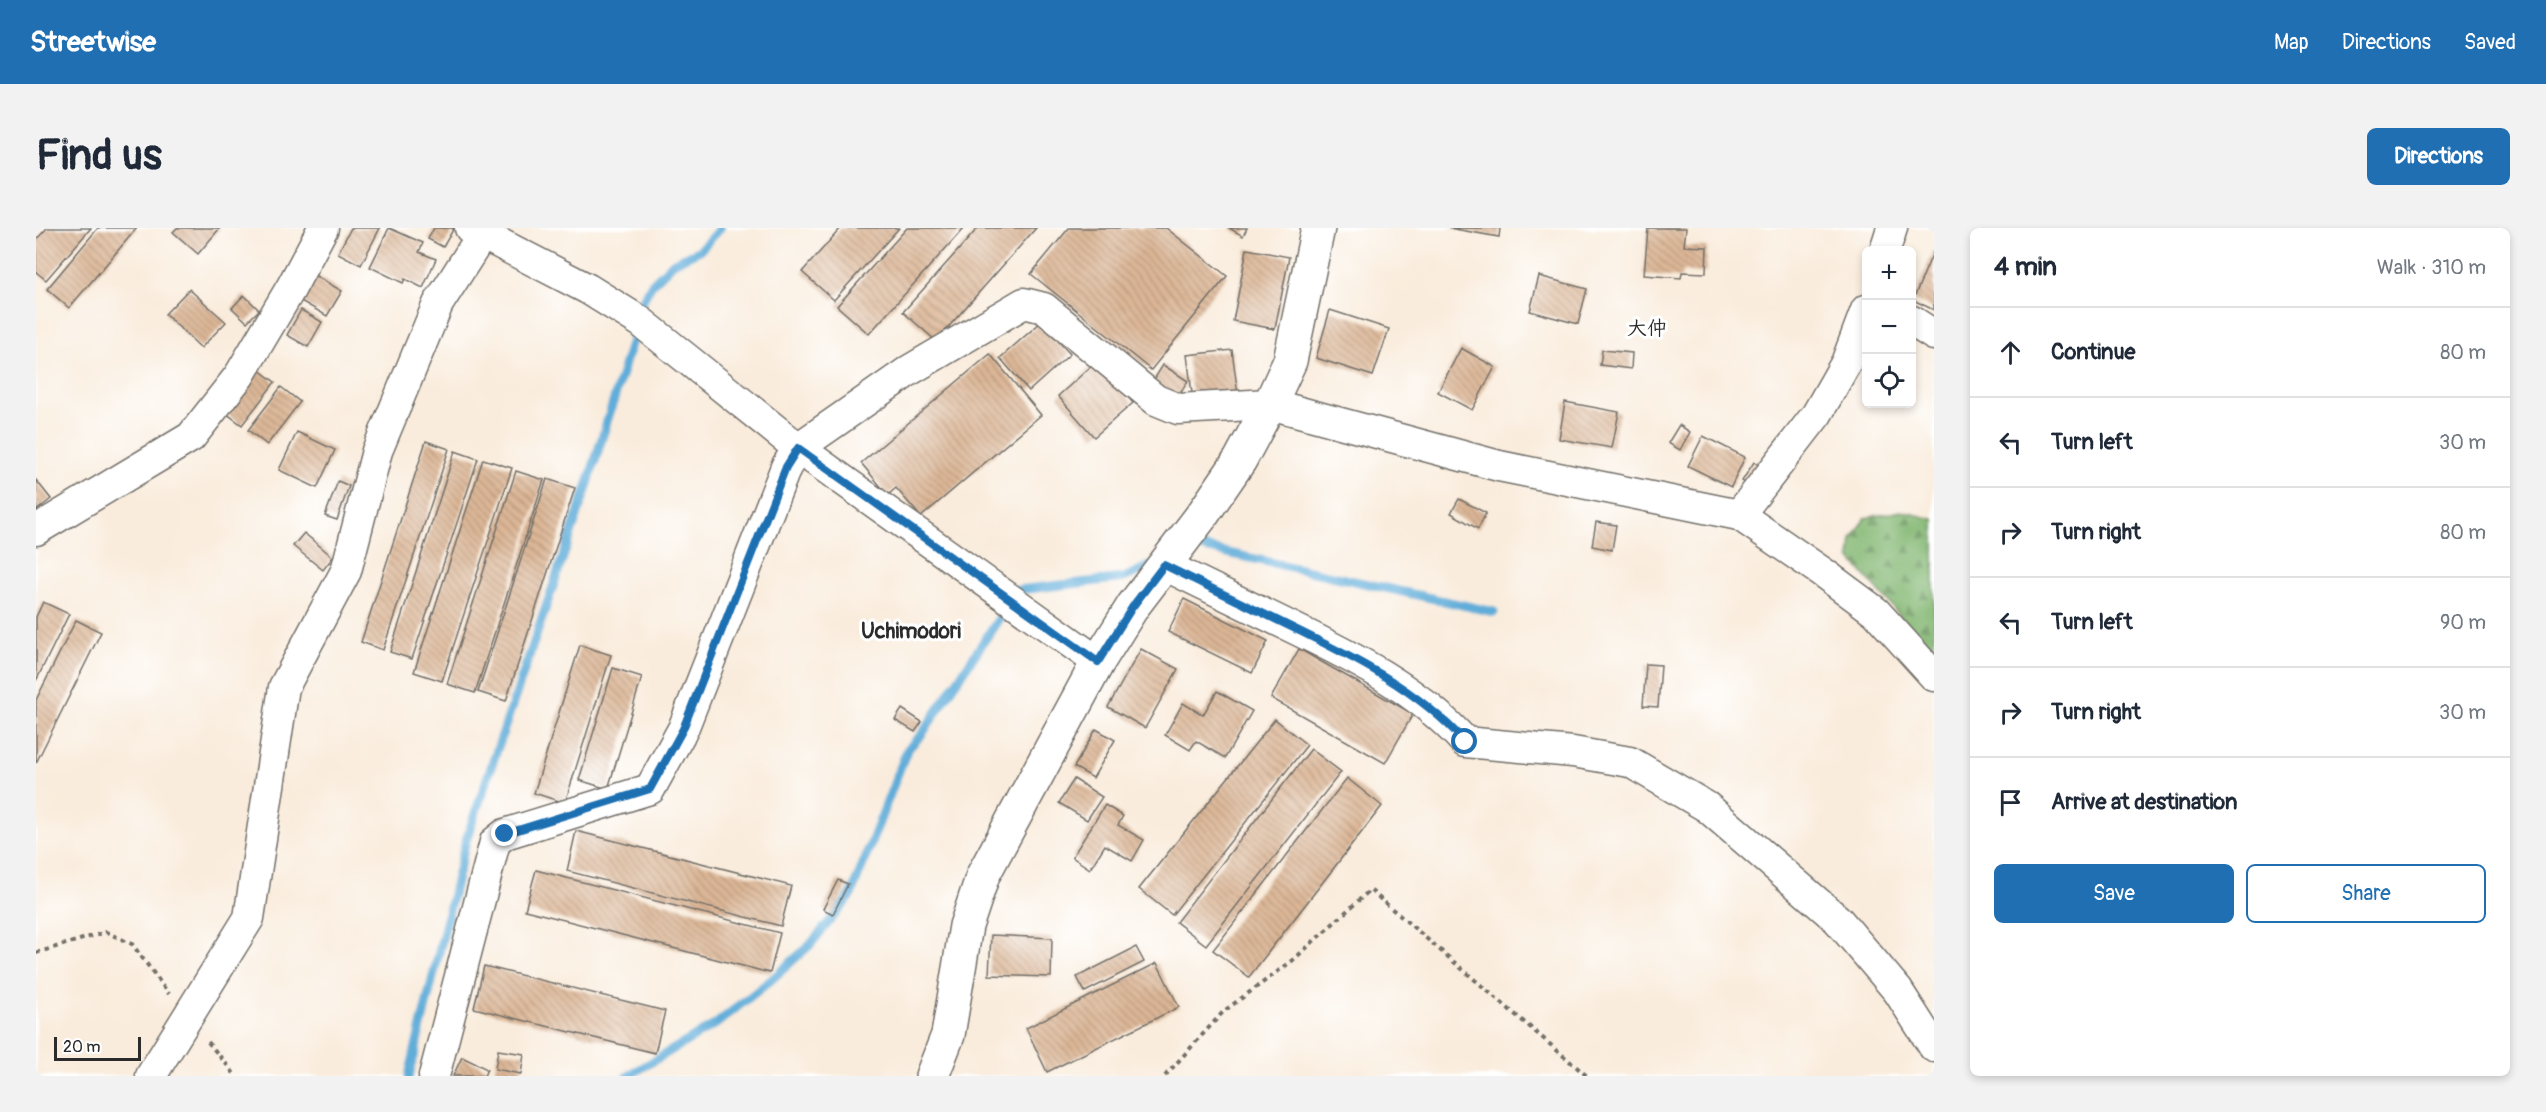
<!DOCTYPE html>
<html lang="en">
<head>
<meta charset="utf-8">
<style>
  :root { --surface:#fff; --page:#f2f2f3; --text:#1f2937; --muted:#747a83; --line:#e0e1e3; --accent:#1f6fb2 }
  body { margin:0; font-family:Pangolin,"Klee One",sans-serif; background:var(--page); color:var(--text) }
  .controls { position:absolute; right:18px; top:18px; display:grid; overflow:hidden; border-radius:9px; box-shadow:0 3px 9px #0003 }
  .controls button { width:54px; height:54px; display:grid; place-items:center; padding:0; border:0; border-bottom:2px solid var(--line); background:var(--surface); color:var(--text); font:30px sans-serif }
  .scale { position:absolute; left:18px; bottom:15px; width:87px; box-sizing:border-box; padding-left:6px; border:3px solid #2b2b2b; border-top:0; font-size:16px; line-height:21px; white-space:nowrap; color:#2b2b2b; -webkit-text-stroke:4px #fff; paint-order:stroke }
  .stop { position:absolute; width:18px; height:18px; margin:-14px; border:4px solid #1f6fb2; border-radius:50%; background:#fff }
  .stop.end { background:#1f6fb2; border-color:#fff; box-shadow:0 2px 6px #0008 }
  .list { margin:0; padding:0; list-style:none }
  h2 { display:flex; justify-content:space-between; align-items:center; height:78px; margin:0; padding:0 24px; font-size:26px }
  h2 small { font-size:20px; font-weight:400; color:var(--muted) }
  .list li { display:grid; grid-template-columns:39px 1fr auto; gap:18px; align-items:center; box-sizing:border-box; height:90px; padding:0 24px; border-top:2px solid var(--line) }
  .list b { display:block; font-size:22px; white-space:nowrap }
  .list em { font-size:20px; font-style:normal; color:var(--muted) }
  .actions { display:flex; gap:12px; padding:18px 24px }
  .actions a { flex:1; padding:14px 0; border:2px solid var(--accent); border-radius:9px; text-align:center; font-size:21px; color:var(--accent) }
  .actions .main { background:var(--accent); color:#fff }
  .icon { flex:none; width:33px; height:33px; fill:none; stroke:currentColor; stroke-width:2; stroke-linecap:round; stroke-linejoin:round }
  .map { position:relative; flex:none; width:1898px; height:848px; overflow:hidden; border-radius:9px }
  header { display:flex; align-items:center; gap:36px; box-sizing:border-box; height:84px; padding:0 30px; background:var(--accent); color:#fff }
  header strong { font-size:28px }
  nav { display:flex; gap:33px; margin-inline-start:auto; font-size:21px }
  .intro { display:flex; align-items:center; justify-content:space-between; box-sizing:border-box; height:144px; padding:0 36px }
  h1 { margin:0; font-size:42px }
  .button { padding:15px 27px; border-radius:9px; background:var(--accent); color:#fff; font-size:21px; font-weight:700 }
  main { display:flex; gap:36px; padding:0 36px }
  aside { flex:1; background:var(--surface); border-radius:9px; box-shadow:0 3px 9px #0003 }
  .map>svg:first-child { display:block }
  .forest { fill:url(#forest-firs); stroke:#58724f; stroke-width:1.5 }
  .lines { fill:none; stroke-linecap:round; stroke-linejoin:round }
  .stream { stroke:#60add9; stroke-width:9 }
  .building { fill:url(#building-back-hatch) }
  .street-casing { stroke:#736f69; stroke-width:33 }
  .secondary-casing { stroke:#736f69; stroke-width:36 }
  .path { stroke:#736f69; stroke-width:4; stroke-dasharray:4.5 4.5; stroke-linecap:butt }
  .street { stroke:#fff; stroke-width:30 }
  .secondary { stroke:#fff; stroke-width:33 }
  .route { stroke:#1f6fb2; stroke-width:8 }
  .labels { text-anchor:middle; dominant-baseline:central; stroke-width:6; stroke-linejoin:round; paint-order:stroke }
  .neighbourhood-label { font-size:20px; font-weight:bold; fill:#2b2b2b; stroke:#fff }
  .quarter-label { font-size:21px; font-weight:bold; fill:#2b2b2b; stroke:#fff }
</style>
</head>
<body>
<header>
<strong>Streetwise</strong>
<nav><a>Map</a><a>Directions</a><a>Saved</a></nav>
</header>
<div class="intro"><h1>Find us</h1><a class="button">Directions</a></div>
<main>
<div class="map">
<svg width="1898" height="848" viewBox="0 0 1898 848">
  <defs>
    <pattern id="forest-firs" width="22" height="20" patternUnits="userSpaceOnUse" patternTransform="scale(1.5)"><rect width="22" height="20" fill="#84b873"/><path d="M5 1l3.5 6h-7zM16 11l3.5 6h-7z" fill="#6c965f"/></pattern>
    <pattern id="building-back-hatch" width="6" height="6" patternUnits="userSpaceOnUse" patternTransform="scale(1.5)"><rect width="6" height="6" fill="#ddb797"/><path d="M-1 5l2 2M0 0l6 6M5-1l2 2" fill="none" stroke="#b3957b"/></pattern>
  </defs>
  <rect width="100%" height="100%" fill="#fff"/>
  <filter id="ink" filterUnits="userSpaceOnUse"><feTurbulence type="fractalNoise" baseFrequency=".0167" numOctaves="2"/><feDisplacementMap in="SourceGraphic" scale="12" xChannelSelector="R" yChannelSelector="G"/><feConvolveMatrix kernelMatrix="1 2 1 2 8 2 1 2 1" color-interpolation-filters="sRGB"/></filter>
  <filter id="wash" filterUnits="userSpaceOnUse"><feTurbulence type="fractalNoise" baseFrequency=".008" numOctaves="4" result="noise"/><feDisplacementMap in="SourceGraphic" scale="24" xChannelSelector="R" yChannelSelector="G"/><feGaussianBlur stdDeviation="1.35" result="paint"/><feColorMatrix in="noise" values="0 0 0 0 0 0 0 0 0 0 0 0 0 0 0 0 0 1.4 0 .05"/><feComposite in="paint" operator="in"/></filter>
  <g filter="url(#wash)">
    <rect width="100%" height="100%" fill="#f9ecdc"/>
    <polygon class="forest" points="1865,283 1898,291 1898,427 1814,330 1816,311 1829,290"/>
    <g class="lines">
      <g class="stream">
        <polyline points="1153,319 1156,317 1458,384"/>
        <polyline points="373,848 430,612 550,262 598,106 605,76 615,57 638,34 664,22 684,0"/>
        <polyline points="592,848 680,796 735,752 774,717 815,667 871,522 886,506 982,362 1088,350 1113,338"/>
      </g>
    </g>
    <g id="blocks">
      <g class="building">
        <polygon points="11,0 55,0 10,52 0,44 0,12"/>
        <polygon points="62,0 101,0 33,80 11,61"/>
        <polygon points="141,0 184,0 162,26 137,4"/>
        <polygon points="315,0 344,0 325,37 302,25"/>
        <polygon points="353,0 387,15 383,24 400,31 387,60 369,51 367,55 334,39"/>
        <polygon points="398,0 418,0 407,19 392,11"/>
        <polygon points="805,0 863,0 798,72 766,44"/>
        <polygon points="871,0 928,0 833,106 801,78"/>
        <polygon points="942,0 1000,0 900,113 867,84"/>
        <polygon points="1033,0 1130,0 1191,48 1115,142 995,46"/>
        <polygon points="1193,0 1211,0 1207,8"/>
        <polygon points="1413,0 1464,0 1463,9"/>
        <polygon points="1612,0 1650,0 1648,18 1671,19 1670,45 1646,44 1645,50 1608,47"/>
        <polygon points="1211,21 1253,29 1239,101 1197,93"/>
        <polygon points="1898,22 1898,82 1877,72"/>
        <polygon points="278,47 306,63 291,88 263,72"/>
        <polygon points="1503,48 1551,61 1542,96 1494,83"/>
        <polygon points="153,61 190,94 165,120 129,86"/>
        <polygon points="208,67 223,82 211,94 196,80"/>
        <polygon points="265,82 286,94 272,119 251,107"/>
        <polygon points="1294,82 1353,101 1337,148 1280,130"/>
        <polygon points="1005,94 1034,126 993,163 964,130"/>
        <polygon points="1425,120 1459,139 1436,182 1402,164"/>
        <polygon points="1196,122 1202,167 1157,173 1151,127"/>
        <polygon points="1566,122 1596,125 1595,141 1564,137"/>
        <polygon points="954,126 1005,187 885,289 860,260 852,267 825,235"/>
        <polygon points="1061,133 1097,175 1058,209 1022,168"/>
        <polygon points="1127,137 1152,153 1142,169 1117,153"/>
        <polygon points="223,142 239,154 206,197 190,185"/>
        <polygon points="245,159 264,174 231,217 212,202"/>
        <polygon points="1529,174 1583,184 1576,220 1523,211"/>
        <polygon points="1643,197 1654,204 1644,222 1632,215"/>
        <polygon points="261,204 299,222 281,260 243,242"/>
        <polygon points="1667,208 1709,229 1695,259 1652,238"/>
        <polygon points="390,213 413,221 347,422 325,414"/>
        <polygon points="419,223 442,231 376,431 354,424"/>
        <polygon points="447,231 476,240 406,453 378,444"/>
        <polygon points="1718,234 1730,242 1718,261 1706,253"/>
        <polygon points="480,243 508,252 439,465 411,456"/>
        <polygon points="511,251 539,260 470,473 442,464"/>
        <polygon points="0,252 15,271 0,283"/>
        <polygon points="302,253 313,258 301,292 289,288"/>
        <polygon points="1423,271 1450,285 1442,301 1415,285"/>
        <polygon points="1560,294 1580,297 1576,322 1556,318"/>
        <polygon points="268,305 297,329 287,342 257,318"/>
        <polygon points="1148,371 1232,413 1216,445 1132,404"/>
        <polygon points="7,374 33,386 0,453 0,389"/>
        <polygon points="40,392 65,404 0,535 0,472"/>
        <polygon points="544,417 575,427 529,575 498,565"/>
        <polygon points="1105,421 1142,441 1109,500 1072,479"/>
        <polygon points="1263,421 1377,486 1349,535 1235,470"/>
        <polygon points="1610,436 1625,437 1622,479 1607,478"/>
        <polygon points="577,440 606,449 572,561 543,552"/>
        <polygon points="1181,463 1216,483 1189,530 1160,513 1154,522 1129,507 1147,475 1167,487"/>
        <polygon points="866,481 886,494 879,504 859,492"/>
        <polygon points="1239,491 1271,517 1136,687 1103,661"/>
        <polygon points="1060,501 1079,512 1057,550 1038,539"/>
        <polygon points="1275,521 1305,544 1170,717 1140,694"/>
        <polygon points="1311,550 1346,578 1213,749 1177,722"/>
        <polygon points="1038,551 1066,569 1051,592 1023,575"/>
        <polygon points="1069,577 1087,588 1082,597 1108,612 1096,633 1069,617 1054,641 1036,629"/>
        <polygon points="540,603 755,658 745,698 531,643"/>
        <polygon points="500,642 744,705 734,745 489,682"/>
        <polygon points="802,652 812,656 797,686 787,681"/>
        <polygon points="955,707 1016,710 1015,749 953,747"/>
        <polygon points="1100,719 1108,734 1049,764 1041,749"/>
        <polygon points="1121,735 1143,779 1011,844 990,800"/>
        <polygon points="448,738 629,783 619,825 438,780"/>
        <polygon points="462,822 488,826 485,846 459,841"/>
        <polygon points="426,829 451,841 448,848 417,848"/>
      </g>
    </g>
  </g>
  <g filter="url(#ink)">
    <use href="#blocks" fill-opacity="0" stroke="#736f69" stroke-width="1.5"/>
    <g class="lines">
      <defs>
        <g id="street">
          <polyline points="434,0 552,61 605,94 762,220 1062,434"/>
          <polyline points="1849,22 1856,0"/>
          <polyline points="1876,93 1898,107"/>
          <polyline points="1703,287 1781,186 1810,135 1830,82"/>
          <polyline points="0,302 155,209 203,148 255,60 287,0"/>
          <path d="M1128,337c41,20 82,40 123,60 64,31 131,64 178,117l108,10 57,10 77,45 131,113 60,71 36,56"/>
          <polyline points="115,848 213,690 248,459 310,343 341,223 402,76 446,7"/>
          <polyline points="398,848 459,614 469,606 614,561 647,501 750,239 762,220 874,142 988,75 1008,80 1120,172 1142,181 1234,176 1463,238 1703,287 1786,344 1840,384 1898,448"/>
        </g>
        <polyline id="secondary" points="896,848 912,807 930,698 947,647 1062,434 1097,378 1167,286 1204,232 1234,176 1254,133 1282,0"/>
      </defs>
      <use href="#street" class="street-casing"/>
      <use href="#secondary" class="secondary-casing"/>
      <g class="path">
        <polyline points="0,725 70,704 96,716 133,766"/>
        <polyline points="172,814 200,848"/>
        <polyline points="1129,848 1188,783 1256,733 1334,662 1551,848"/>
      </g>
      <use href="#street" class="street"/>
      <use href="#secondary" class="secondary"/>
    </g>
  </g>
  <g class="lines" filter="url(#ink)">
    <path class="route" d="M469,606l145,-45 33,-60 103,-262 12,-19 300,214 35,-56 31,-41c41,20 82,40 123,60 64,31 131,64 178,117"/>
  </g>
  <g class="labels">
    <g class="neighbourhood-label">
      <text x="1611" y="100">大仲</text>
    </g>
    <g class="quarter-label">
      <text x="875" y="403">Uchimodori</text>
    </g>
  </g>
</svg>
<div class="controls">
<button>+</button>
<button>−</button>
<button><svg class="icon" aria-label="locate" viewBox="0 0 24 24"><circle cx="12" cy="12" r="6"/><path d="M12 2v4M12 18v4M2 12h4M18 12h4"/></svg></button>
</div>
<div class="scale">20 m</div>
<div class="stop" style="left:1429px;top:514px"></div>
<div class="stop end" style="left:469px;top:606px"></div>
</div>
<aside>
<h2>4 min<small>Walk · 310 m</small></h2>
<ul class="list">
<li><svg class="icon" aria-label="ahead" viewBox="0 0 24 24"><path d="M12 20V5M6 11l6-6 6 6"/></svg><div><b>Continue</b></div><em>80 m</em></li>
<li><svg class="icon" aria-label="left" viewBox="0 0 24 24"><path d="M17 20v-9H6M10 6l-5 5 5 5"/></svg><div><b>Turn left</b></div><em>30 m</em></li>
<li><svg class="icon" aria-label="right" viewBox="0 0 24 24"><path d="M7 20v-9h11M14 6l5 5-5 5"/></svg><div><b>Turn right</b></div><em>80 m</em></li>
<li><svg class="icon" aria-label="left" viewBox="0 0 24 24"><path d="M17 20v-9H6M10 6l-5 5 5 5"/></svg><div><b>Turn left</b></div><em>90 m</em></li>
<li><svg class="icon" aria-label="right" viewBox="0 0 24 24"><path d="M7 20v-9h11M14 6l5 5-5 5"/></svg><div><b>Turn right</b></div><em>30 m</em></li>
<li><svg class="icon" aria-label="arrive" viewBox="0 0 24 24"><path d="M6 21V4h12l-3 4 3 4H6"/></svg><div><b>Arrive at destination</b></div></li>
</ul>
<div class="actions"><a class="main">Save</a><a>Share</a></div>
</aside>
</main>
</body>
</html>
